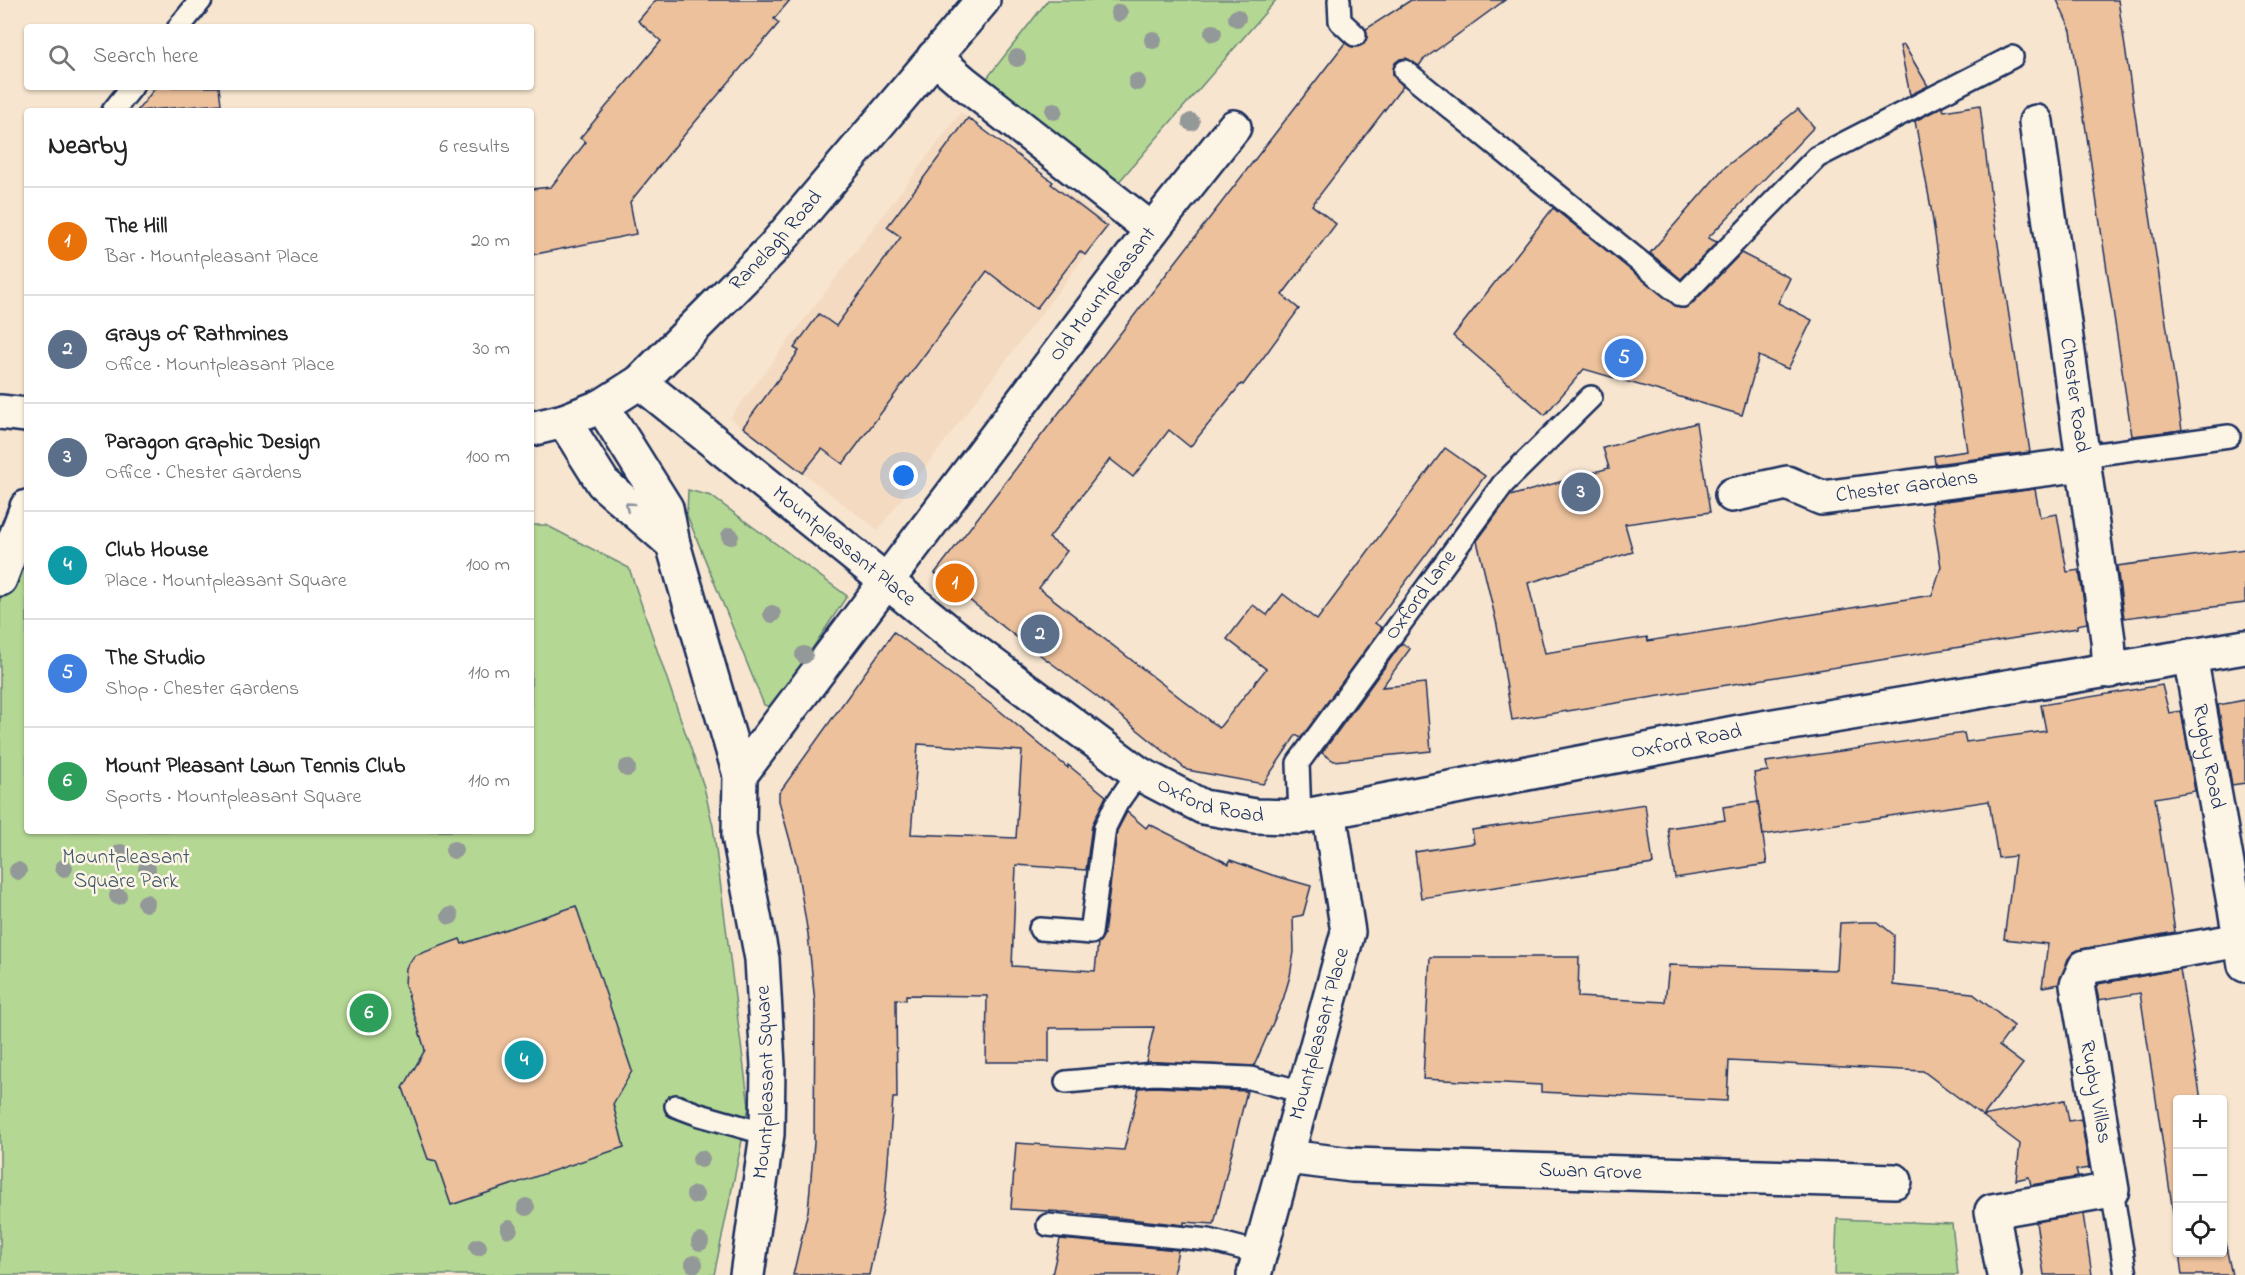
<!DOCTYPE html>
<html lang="en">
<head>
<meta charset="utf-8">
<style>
  :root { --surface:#fff; --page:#f2f2f2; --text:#222; --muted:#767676; --line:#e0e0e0; --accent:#c8321e }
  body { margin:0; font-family:"Indie Flower",sans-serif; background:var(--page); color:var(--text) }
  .controls { position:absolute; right:18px; bottom:18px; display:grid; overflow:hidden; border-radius:6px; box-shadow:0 2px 4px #0004 }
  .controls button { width:54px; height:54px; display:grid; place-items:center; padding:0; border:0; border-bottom:2px solid var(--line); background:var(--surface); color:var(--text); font:30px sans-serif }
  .you { position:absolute; left:904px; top:476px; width:21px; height:21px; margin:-15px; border:4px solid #fff; border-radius:50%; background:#1a73e8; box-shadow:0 0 0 9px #1a73e833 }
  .badge { display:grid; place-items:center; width:39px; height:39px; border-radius:50%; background:var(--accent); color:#fff; font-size:20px; font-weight:700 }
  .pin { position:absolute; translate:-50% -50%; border:3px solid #fff; box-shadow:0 2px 6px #0006 }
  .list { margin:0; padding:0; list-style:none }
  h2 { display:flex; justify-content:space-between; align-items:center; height:78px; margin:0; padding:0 24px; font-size:26px }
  h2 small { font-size:20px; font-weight:400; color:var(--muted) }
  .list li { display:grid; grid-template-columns:39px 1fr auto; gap:18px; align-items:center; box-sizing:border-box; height:108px; padding:0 24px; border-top:2px solid var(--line) }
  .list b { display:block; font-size:22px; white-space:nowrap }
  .list p { margin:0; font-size:20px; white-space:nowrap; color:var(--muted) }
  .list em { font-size:20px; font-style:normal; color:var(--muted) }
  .icon { flex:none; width:33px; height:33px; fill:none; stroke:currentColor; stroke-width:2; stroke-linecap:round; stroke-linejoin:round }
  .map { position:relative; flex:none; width:2245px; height:1275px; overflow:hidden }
  .search { position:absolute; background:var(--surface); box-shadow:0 2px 4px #0004; left:24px; top:24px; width:510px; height:66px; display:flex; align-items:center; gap:15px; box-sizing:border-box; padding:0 21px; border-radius:6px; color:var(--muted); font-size:22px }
  .panel { position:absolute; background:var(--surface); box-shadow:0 2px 4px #0004; left:24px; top:108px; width:510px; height:726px; border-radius:6px }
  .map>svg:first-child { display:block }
  .built { fill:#f4dac0 }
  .green { fill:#b4d893; stroke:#688478; stroke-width:1.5 }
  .building { fill:#ecc19c; stroke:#1b2f5e; stroke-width:1.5; fill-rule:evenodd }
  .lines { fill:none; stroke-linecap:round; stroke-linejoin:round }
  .service-casing { stroke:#1b2f5e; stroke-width:26 }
  .minor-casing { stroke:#1b2f5e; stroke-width:38 }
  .secondary-casing { stroke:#1b2f5e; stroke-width:38 }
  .service { stroke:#fcf5e5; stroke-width:21 }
  .minor { stroke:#fcf5e5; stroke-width:33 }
  .secondary { stroke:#fcf5e5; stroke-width:33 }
  .tree { fill:#939898 }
  .oneway { stroke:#8c92a2 }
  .labels { text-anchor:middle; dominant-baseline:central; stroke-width:5; stroke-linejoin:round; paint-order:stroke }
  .street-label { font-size:21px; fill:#1b2f5e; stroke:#fcf5e5 }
  .park-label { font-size:21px; fill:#41596b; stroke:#fcf5e5 }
</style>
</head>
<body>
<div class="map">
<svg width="2245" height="1275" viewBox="0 0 2245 1275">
  <rect width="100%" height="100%" fill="#f7e5cf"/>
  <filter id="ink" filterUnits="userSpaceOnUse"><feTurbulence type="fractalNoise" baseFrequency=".0167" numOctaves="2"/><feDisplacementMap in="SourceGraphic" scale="12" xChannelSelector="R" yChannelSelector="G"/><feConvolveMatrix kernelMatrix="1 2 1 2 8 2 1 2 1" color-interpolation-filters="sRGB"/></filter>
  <g filter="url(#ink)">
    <polygon class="built" points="961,112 1109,224 878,530 730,418"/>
    <g class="green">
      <polygon points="1048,0 1276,0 1117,184 984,82"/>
      <polygon points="688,490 711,496 847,596 773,708 764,705 687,515"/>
      <polygon points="531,525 546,525 629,568 704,787 713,826 749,1107 714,1275 0,1275 0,600 27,530 27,831 531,831"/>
      <polygon points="1837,1219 1952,1224 1958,1275 1835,1275"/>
    </g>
    <g class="building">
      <polygon points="656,0 790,0 774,19 779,23 685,134 630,202 636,234 531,255 531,189 551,187 586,142 580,138 661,41 638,21"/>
      <polygon points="1411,0 1505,0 1423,60 1419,66 1406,58 1400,59 1395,63 1393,75 1403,86 1312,205 1336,224 1282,295 1299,309 1243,385 1241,384 1190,447 1169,430 1133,477 1110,459 1049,538 1067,551 1039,588 1219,728 1266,669 1227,639 1253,605 1267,615 1283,594 1317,620 1445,448 1485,476 1375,623 1382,628 1301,738 1296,735 1263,784 1187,770 1096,696 1024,643 935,573 1345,43 1353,47 1364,44 1367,37 1366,29"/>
      <polygon points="2057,0 2118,0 2182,430 2132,436 2071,31"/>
      <polygon points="1904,45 1928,86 1910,95 1900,46"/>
      <polygon points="156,87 219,87 221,104 137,111"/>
      <polygon points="1980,105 1991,199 2030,452 1935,464 1934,456 1967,451 1931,208 1915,121 1942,107 1944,111"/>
      <polygon points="1798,109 1814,127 1708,238 1717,242 1681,279 1650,253 1723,169"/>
      <polygon points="968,118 1053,182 1051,184 1107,227 1085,255 1080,251 1036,309 987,271 843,464 822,449 803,473 743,427 799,351 794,348 819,314 836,326 901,237 887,227"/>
      <polygon points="1553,208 1679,308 1685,308 1691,305 1741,253 1790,278 1778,303 1812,320 1788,369 1759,356 1742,415 1584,369 1545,415 1453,336"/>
      <polygon points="1696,423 1710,512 1625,524 1633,552 1528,583 1545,653 1647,637 1648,641 1932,595 1941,567 1931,503 2035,489 2040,517 2057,514 2067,572 2079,570 2087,623 2077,625 2077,628 2028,636 1512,720 1497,625 1477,541 1510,496 1609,468 1603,448"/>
      <polygon points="2245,549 2245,603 2124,618 2117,566"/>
      <path d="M894,632l106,79 68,57v-3l38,31 -14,29 -6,45 -70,-5 -4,101 83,5 3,-28 6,-8 13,-104 10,-19 19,16 3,-4 80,40 1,-4 42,15 39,11 -8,29 -10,2 1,35 -4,24 -7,24 -29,66 -108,-4 8,-35 -105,1v34h-63l1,-66 -81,-1v5l-10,-1 1,99h-4l-8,101 -16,76h-76l15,-64 6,-68 1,-140 -7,-69 -12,-72 -17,-61v-8zM918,744l104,7 -6,87 -105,-4z"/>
      <polygon points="1402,643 1410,649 1382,687 1425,683 1431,751 1334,761 1322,753"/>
      <polygon points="2162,685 2169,713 2181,711 2195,791 2155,798 2175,932 2082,949 2074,952 2068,959 2059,984 2042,987 2048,944 2004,939 2015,856 1998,858 1989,801 1763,835 1754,773 1768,771 1766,762 1964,733 1966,742 2046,731 2041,705"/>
      <polygon points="2245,700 2245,783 2232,785 2218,705"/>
      <polygon points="1758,802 1767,864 1675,878 1668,828 1725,820 1723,807"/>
      <polygon points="1645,804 1653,864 1421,898 1415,852 1474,843 1472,830"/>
      <polygon points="576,906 632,1071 613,1104 624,1147 451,1205 436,1161 428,1159 403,1088 425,1050 405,985 406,968 414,956 460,939 462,944"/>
      <polygon points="1864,922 1878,922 1894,935 1893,985 1972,993 2014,1026 1999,1046 2023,1064 1983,1116 2065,1100 2069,1121 2081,1119 2089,1168 2076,1170 2078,1177 2031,1185 2029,1177 2016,1180 2020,1144 1923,1071 1729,1061 1727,1101 1541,1092 1541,1085 1423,1079 1430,957 1579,957 1578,997 1665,1002 1669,965 1837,970 1840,923"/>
      <polygon points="2180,969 2201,1100 2178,1100 2178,1245 2140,993 2099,1000 2096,987 2098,984"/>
      <polygon points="1154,1087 1247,1091 1214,1224 1184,1222 1184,1225 1066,1212 1011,1209 1016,1143 1124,1150 1139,1088"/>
      <polygon points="2083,1214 2092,1275 2044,1275 2036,1222"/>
      <polygon points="2223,1233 2232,1275 2182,1275 2179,1252 2223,1252"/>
      <polygon points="1060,1239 1178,1250 1173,1275 1052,1275"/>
    </g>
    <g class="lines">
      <defs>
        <g id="service">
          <polyline points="1339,0 1340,21 1355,35"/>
          <polyline points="179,27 201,0"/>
          <polyline points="1405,71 1682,296 1817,157 2012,57"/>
          <polyline points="113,111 132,87"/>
          <polyline points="2083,456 2229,436"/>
          <path id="s1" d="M1300,817l-2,-54 205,-279 88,-87"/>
          <polyline points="1040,929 1091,933 1105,827 1117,803 1138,773"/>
          <polyline points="1066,1082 1154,1074 1250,1078 1306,1093"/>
          <polyline points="676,1106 700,1115 767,1134"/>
          <polyline points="2112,1190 2126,1275"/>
          <polyline points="1048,1225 1209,1240 1260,1253"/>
        </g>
        <g id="minor">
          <polyline points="934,57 963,82 1152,230"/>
          <path id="s2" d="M2036,122l72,518 2,31"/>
          <path id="s3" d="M640,382l314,254 184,137 65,34 52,9 45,1 450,-87 495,-83"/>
          <polyline points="602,406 666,508 673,544 740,775"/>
          <polyline points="564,421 603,483 673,544"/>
          <path id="s4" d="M1732,495l55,-12 35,15 262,-34"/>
          <polyline points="0,579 27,507"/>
          <path id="s5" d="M2190,656l55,309"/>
          <path id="s6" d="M1287,1157l65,8 543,16"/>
          <path id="s7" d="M747,1275l20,-141 1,-68 -6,-107 -23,-123 1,-61 412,-545 82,-103"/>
          <path id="s8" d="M1254,1275l94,-343 -19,-121"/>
          <polyline points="2004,1275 1992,1211 2112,1190 2077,985 2085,967 2241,940"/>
        </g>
        <g id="secondary">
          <polyline points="0,412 27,415"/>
          <path id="s9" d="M531,429l33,-8 38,-15 38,-24 133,-134 210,-248"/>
        </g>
      </defs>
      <use href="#service" class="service-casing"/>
      <use href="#minor" class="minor-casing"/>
      <use href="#secondary" class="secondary-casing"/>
      <use href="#service" class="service"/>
      <use href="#minor" class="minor"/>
      <use href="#secondary" class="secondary"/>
    </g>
    <g class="tree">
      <circle cx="1119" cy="13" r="9"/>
      <circle cx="1237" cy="18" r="9"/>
      <circle cx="1213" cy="33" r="9"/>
      <circle cx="1153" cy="40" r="9"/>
      <circle cx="1017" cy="58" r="9"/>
      <circle cx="1137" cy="82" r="9"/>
      <circle cx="1054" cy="111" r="9"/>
      <circle cx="1191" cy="122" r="9"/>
      <circle cx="730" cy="536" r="9"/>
      <circle cx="772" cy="614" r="9"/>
      <circle cx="804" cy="655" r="9"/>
      <circle cx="627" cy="768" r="9"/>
      <circle cx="454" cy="850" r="9"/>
      <circle cx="121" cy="853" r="9"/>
      <circle cx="64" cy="868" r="9"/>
      <circle cx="147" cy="869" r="9"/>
      <circle cx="18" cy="871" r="9"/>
      <circle cx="118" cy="896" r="9"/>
      <circle cx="146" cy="903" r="9"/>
      <circle cx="450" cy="916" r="9"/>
      <circle cx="701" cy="1159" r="9"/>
      <circle cx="695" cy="1195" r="9"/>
      <circle cx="526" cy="1207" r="9"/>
      <circle cx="509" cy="1229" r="9"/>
      <circle cx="700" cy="1242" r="9"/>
      <circle cx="478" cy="1247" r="9"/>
      <circle cx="694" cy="1264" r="9"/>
    </g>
    <defs><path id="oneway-chevron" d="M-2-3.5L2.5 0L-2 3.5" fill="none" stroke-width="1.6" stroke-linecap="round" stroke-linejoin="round" transform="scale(1.5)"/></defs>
    <use class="oneway" href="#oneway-chevron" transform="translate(629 506) rotate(-139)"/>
  </g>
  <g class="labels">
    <g class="street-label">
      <text stroke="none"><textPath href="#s9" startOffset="316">Ranelagh Road</textPath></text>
      <text stroke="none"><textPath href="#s7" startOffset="1106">Old Mountpleasant</textPath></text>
      <text stroke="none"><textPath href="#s2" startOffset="276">Chester Road</textPath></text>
      <text stroke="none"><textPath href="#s4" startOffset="180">Chester Gardens</textPath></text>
      <text stroke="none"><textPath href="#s3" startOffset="262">Mountpleasant Place</textPath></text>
      <text stroke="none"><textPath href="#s1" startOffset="262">Oxford Lane</textPath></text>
      <text stroke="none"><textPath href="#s3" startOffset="1198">Oxford Road</textPath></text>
      <text stroke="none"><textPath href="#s5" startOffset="102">Rugby Road</textPath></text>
      <text stroke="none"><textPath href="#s3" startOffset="712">Oxford Road</textPath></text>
      <text stroke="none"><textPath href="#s8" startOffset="250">Mountpleasant Place</textPath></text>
      <text stroke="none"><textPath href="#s7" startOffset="194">Mountpleasant Square</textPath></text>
      <text transform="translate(2095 1092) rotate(80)">Rugby Villas</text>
      <text stroke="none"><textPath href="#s6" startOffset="304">Swan Grove</textPath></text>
    </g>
    <g class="park-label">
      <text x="126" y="858">Mountpleasant<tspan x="126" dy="24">Square Park</tspan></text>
    </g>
  </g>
</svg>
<div class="controls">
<button>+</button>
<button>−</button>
<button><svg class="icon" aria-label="locate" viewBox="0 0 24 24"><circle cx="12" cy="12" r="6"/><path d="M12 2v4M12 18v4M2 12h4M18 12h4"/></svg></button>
</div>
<div class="you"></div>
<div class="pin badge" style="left:955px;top:583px;background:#e8710a">1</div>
<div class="pin badge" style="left:1040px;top:634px;background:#5c6f8a">2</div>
<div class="pin badge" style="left:1581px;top:492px;background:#5c6f8a">3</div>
<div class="pin badge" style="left:524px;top:1060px;background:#0f9aa8">4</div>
<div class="pin badge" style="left:1624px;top:358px;background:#3f7fe0">5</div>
<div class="pin badge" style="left:369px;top:1013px;background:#2e9e5b">6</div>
<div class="search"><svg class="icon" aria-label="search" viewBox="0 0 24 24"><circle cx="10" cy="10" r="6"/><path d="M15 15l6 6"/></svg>Search here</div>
<section class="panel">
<h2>Nearby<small>6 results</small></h2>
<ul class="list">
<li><span class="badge" style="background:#e8710a">1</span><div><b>The Hill</b><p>Bar · Mountpleasant Place</p></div><em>20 m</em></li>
<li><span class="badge" style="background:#5c6f8a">2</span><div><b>Grays of Rathmines</b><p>Office · Mountpleasant Place</p></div><em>30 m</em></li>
<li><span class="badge" style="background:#5c6f8a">3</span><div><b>Paragon Graphic Design</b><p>Office · Chester Gardens</p></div><em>100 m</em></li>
<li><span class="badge" style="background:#0f9aa8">4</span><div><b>Club House</b><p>Place · Mountpleasant Square</p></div><em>100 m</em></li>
<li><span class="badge" style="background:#3f7fe0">5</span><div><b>The Studio</b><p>Shop · Chester Gardens</p></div><em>110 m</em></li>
<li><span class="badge" style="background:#2e9e5b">6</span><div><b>Mount Pleasant Lawn Tennis Club</b><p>Sports · Mountpleasant Square</p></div><em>110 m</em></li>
</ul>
</section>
</div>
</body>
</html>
